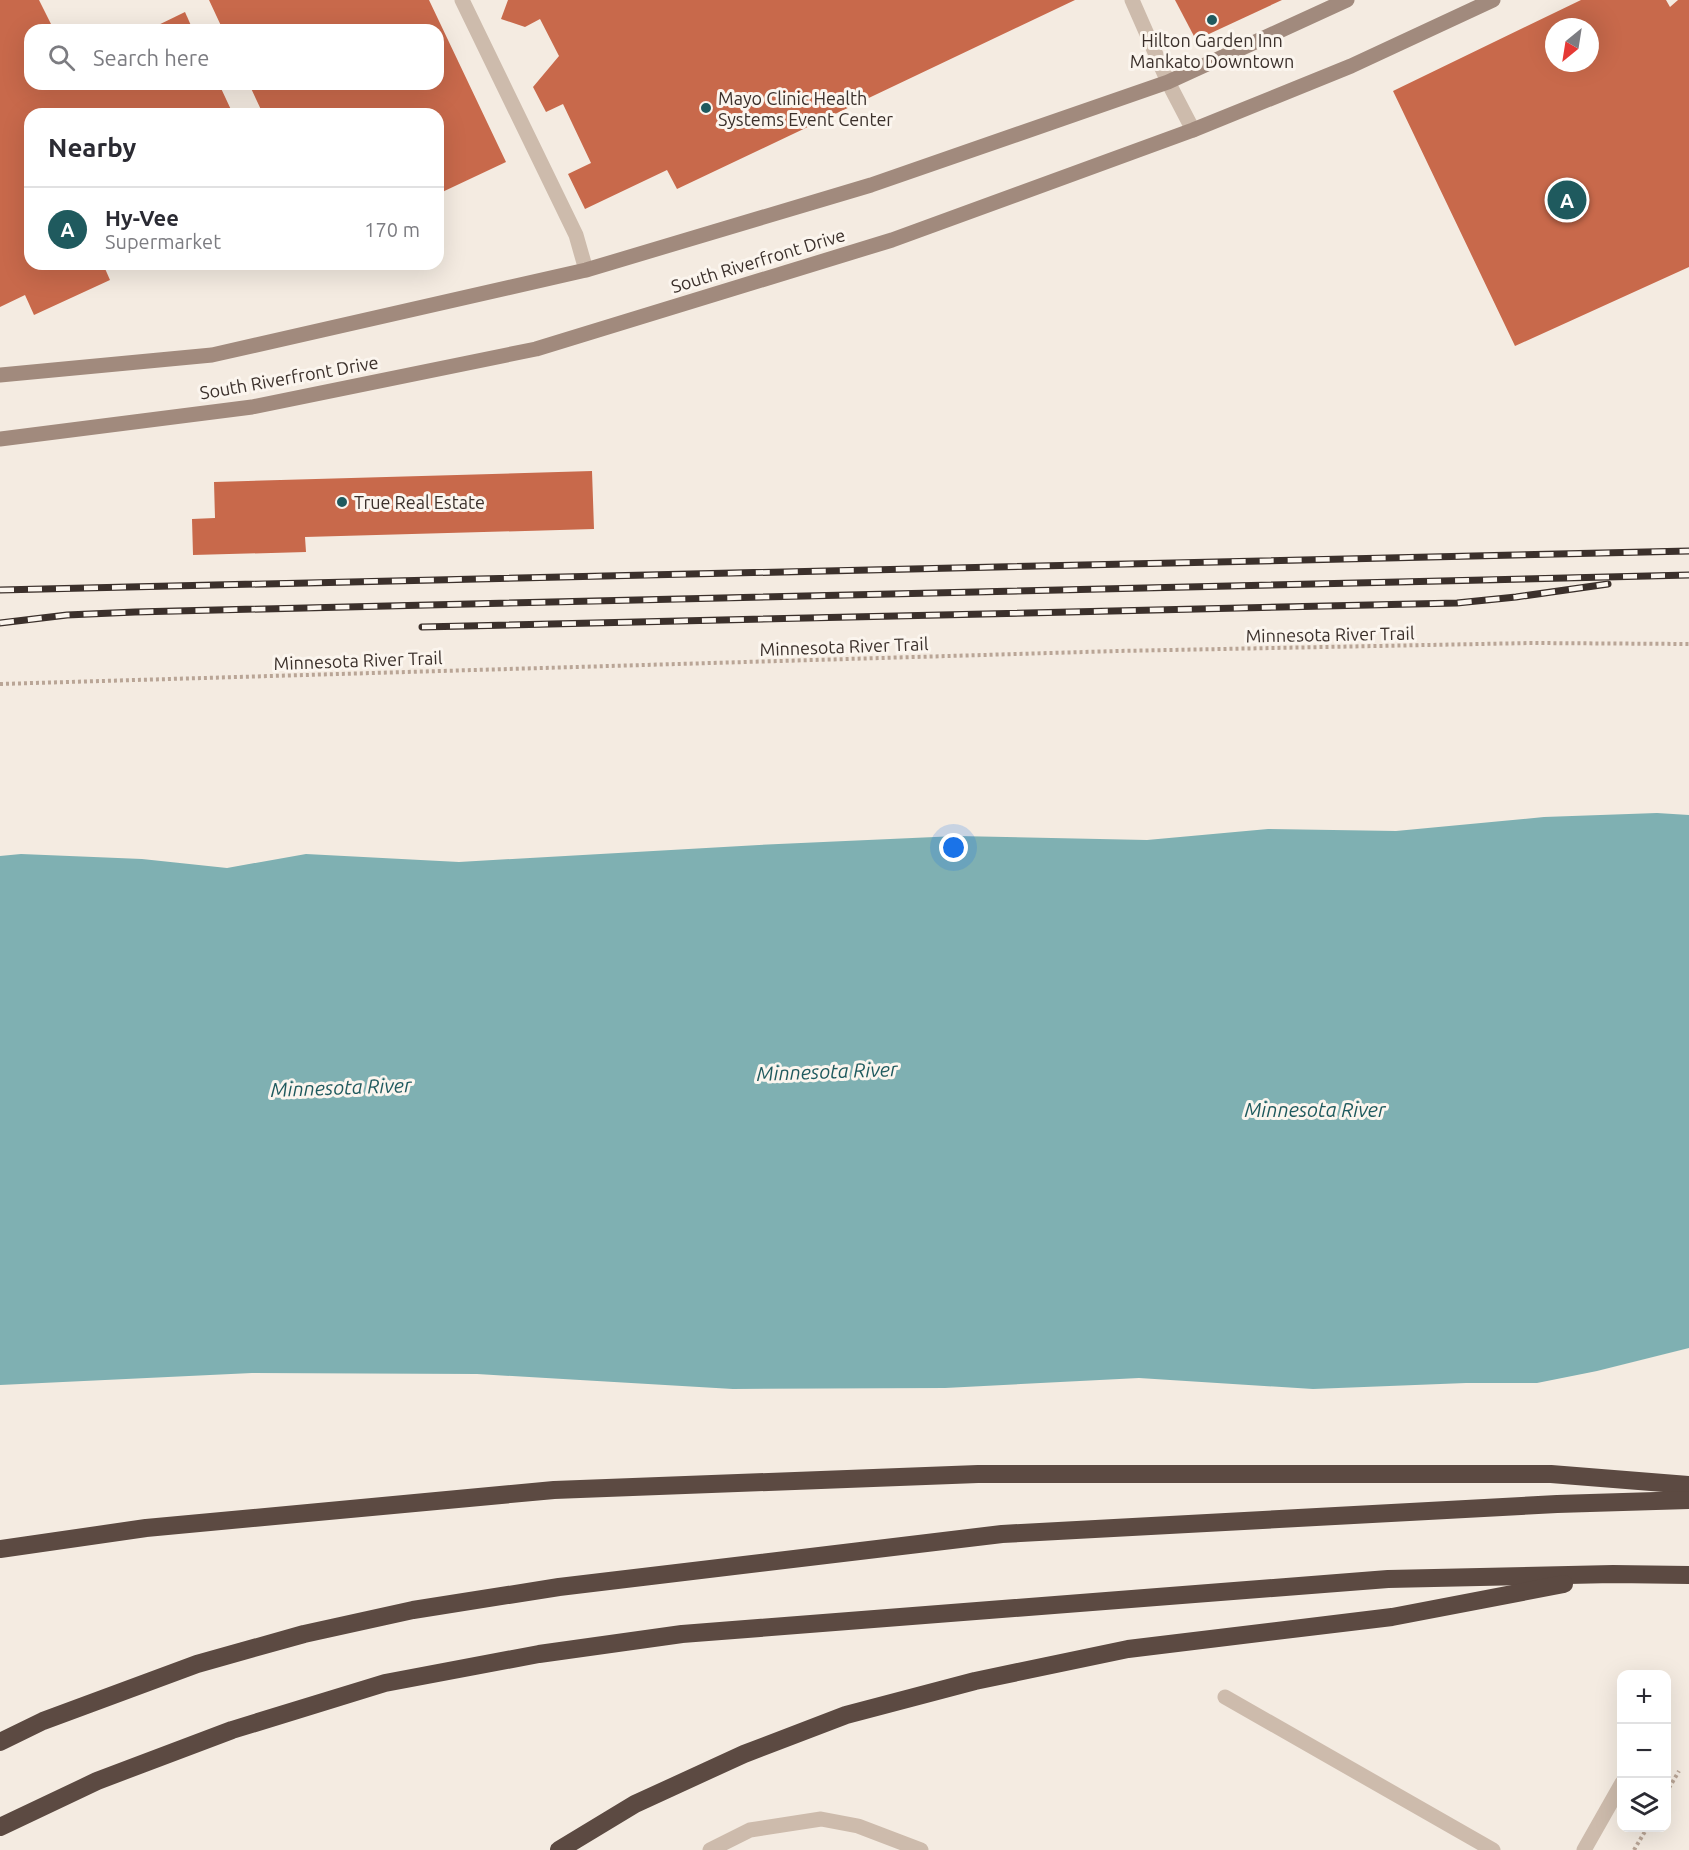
<!DOCTYPE html>
<html lang="en">
<head>
<meta charset="utf-8">
<style>
  :root { --surface:#fff; --page:#f2f2f3; --text:#2b2b33; --muted:#7c7c81; --line:#e1e1e2; --accent:#1f5a5e }
  body { margin:0; font-family:Ubuntu,sans-serif; background:var(--page); color:var(--text) }
  .controls { position:absolute; right:18px; bottom:18px; display:grid; overflow:hidden; border-radius:12px; box-shadow:0 6px 24px #0002 }
  .controls button { width:54px; height:54px; display:grid; place-items:center; padding:0; border:0; border-bottom:2px solid var(--line); background:var(--surface); color:var(--text); font:30px sans-serif }
  .compass { position:absolute; left:1545px; top:18px; width:54px; height:54px; border-radius:50%; background:var(--surface); box-shadow:0 6px 24px #0002; rotate:210deg }
  .you { position:absolute; left:954px; top:848px; width:21px; height:21px; margin:-15px; border:4px solid #fff; border-radius:50%; background:#1a73e8; box-shadow:0 0 0 9px #1a73e833 }
  .badge { display:grid; place-items:center; width:39px; height:39px; border-radius:50%; background:var(--accent); color:#fff; font-size:20px; font-weight:700 }
  .pin { position:absolute; translate:-50% -50%; border:3px solid #fff; box-shadow:0 2px 6px #0006 }
  .list { margin:0; padding:0; list-style:none }
  h2 { display:flex; justify-content:space-between; align-items:center; height:78px; margin:0; padding:0 24px; font-size:26px }
  h2 small { font-size:20px; font-weight:400; color:var(--muted) }
  .list li { display:grid; grid-template-columns:39px 1fr auto; gap:18px; align-items:center; box-sizing:border-box; height:84px; padding:0 24px; border-top:2px solid var(--line) }
  .list b { display:block; font-size:22px; white-space:nowrap }
  .list p { margin:0; font-size:20px; white-space:nowrap; color:var(--muted) }
  .list em { font-size:20px; font-style:normal; color:var(--muted) }
  .icon { flex:none; width:33px; height:33px; fill:none; stroke:currentColor; stroke-width:2; stroke-linecap:round; stroke-linejoin:round }
  .map { position:relative; flex:none; width:1689px; height:1850px; overflow:hidden }
  .search { position:absolute; background:var(--surface); box-shadow:0 6px 24px #0002; left:24px; top:24px; width:420px; height:66px; display:flex; align-items:center; gap:15px; box-sizing:border-box; padding:0 21px; border-radius:18px; color:var(--muted); font-size:22px }
  .panel { position:absolute; background:var(--surface); box-shadow:0 6px 24px #0002; left:24px; top:108px; width:420px; height:162px; border-radius:18px }
  .map>svg:first-child { display:block }
  .water { fill:#7fb0b2 }
  .building { fill:#c8694b; fill-rule:evenodd }
  .lines { fill:none; stroke-linecap:round; stroke-linejoin:round }
  .path { stroke:#b9a596; stroke-width:4; stroke-dasharray:3 3; stroke-linecap:butt }
  .service { stroke:#cdbbac; stroke-width:15 }
  .minor { stroke:#cdbbac; stroke-width:15 }
  .tertiary { stroke:#cdbbac; stroke-width:15 }
  .secondary { stroke:#a18a7d; stroke-width:15 }
  .motorway { stroke:#5c4a42; stroke-width:18 }
  .rail-casing { stroke:#3b302b; stroke-width:7 }
  .rail { stroke:#fbf5ee; stroke-width:4.5; stroke-dasharray:14; stroke-linecap:butt }
  .poi-dot { fill:#1f5a5e; stroke:#fbf5ee; stroke-width:2 }
  .labels { text-anchor:middle; dominant-baseline:central; stroke-width:6; stroke-linejoin:round; paint-order:stroke }
  .poi-label { font-size:18px; fill:#3b302b; stroke:#fbf5ee; text-anchor:start }
  .street-label { font-size:18px; fill:#3b302b; stroke:#fbf5ee }
  .water-label { font-size:20px; font-style:italic; fill:#1f5a5e; stroke:#fbf5ee }
</style>
</head>
<body>
<div class="map">
<svg width="1689" height="1850" viewBox="0 0 1689 1850">
  <rect width="100%" height="100%" fill="#f4ebe1"/>
  <polygon class="water" points="1657,813 1689,815 1689,1348 1597,1371 1537,1383 1466,1383 1313,1389 1139,1378 945,1388 733,1389 477,1374 252,1373 0,1385 0,856 21,854 142,859 227,868 306,854 459,862 759,845 957,836 1147,840 1268,829 1396,831 1544,817"/>
  <g class="building">
    <polygon points="0,0 39,0 54,30 30,30 30,84 219,84 233,114 30,114 30,264 103,264 110,280 34,315 25,295 0,307"/>
    <polygon points="209,0 429,0 506,162 438,194 438,114 263,114 249,84 438,84 438,30 223,30"/>
    <polygon points="508,0 1075,0 677,189 667,170 585,209 568,174 591,163 563,104 546,112 533,87 559,56 540,19 525,27 501,19"/>
    <polygon points="1175,0 1282,0 1196,40"/>
    <path d="M1581,0h85l4,7 8,-7h11v267l-174,79 -122,-255zM1554,27h36v36h-36z"/>
    <polygon points="185,12 193,30 148,30"/>
    <polygon points="592,471 594,529 305,537 306,552 193,555 192,519 215,518 214,482"/>
  </g>
  <g class="lines">
    <g class="path">
      <polyline points="0,684 1118,651 1531,643 1689,644"/>
      <polyline points="1666,1793 1679,1771"/>
      <polyline points="1634,1850 1647,1828"/>
    </g>
    <g class="service">
      <polyline points="462,0 576,235 586,270"/>
      <polyline points="1225,1697 1493,1850"/>
    </g>
    <g class="minor">
      <polyline points="710,1850 750,1830 821,1819 858,1826 921,1850"/>
      <polyline points="1584,1850 1622,1783"/>
    </g>
    <polyline class="tertiary" points="1132,0 1168,82 1193,130"/>
    <g class="secondary">
      <polyline points="0,375 212,355 586,270 871,185 1168,82 1347,0"/>
      <polyline points="0,439 252,407 536,349 892,240 1193,130 1351,66 1493,0"/>
    </g>
    <g class="motorway">
      <polyline points="0,1549 146,1528 554,1490 978,1474 1551,1474 1689,1485"/>
      <polyline points="0,1742 43,1721 197,1664 304,1634 413,1610 559,1587 1002,1534 1557,1504 1689,1500"/>
      <polyline points="0,1827 97,1781 232,1730 385,1683 539,1654 682,1634 1388,1579 1613,1574 1689,1575"/>
      <polyline points="559,1850 635,1804 744,1754 846,1715 975,1681 1128,1649 1392,1617 1564,1584"/>
    </g>
    <defs>
      <g id="rail">
        <polyline points="0,590 1689,551"/>
        <polyline points="0,623 67,615 135,612 1689,575"/>
        <polyline points="422,627 1457,603 1516,597 1608,584"/>
      </g>
    </defs>
    <use href="#rail" class="rail-casing"/>
    <use href="#rail" class="rail"/>
  </g>
  <g class="poi-dot">
    <circle cx="1212" cy="20" r="6"/>
    <circle cx="706" cy="108" r="6"/>
    <circle cx="342" cy="502" r="6"/>
  </g>
  <g class="labels">
    <g class="poi-label">
      <text x="1212" y="40" text-anchor="middle">Hilton Garden Inn<tspan x="1212" dy="21">Mankato Downtown</tspan></text>
      <text x="718" y="98">Mayo Clinic Health<tspan x="718" dy="21">Systems Event Center</tspan></text>
      <text x="354" y="502">True Real Estate</text>
    </g>
    <g class="street-label">
      <text transform="translate(758 260) rotate(-17)">South Riverfront Drive</text>
      <text transform="translate(289 377) rotate(-10)">South Riverfront Drive</text>
      <text transform="translate(1330 634) rotate(-1)">Minnesota River Trail</text>
      <text transform="translate(844 646) rotate(-2)">Minnesota River Trail</text>
      <text transform="translate(358 660) rotate(-2)">Minnesota River Trail</text>
    </g>
    <g class="water-label">
      <text transform="translate(827 1071) rotate(-2)">Minnesota River</text>
      <text transform="translate(341 1087) rotate(-2)">Minnesota River</text>
      <text x="1315" y="1109">Minnesota River</text>
    </g>
  </g>
</svg>
<div class="controls">
<button>+</button>
<button>−</button>
<button><svg class="icon" aria-label="layers" viewBox="0 0 24 24"><path d="M12 4l9 5-9 5-9-5zM3 14l9 5 9-5"/></svg></button>
</div>
<svg class="compass" viewBox="-18 -18 36 36"><path d="M0-13l5 13h-10z" fill="#e53935"/><path d="M0 13l5-13h-10z" fill="#7c7c81"/></svg>
<div class="you"></div>
<div class="pin badge" style="left:1567px;top:200px">A</div>
<div class="search"><svg class="icon" aria-label="search" viewBox="0 0 24 24"><circle cx="10" cy="10" r="6"/><path d="M15 15l6 6"/></svg>Search here</div>
<section class="panel">
<h2>Nearby<small></small></h2>
<ul class="list">
<li><span class="badge">A</span><div><b>Hy-Vee</b><p>Supermarket</p></div><em>170 m</em></li>
</ul>
</section>
</div>
</body>
</html>
